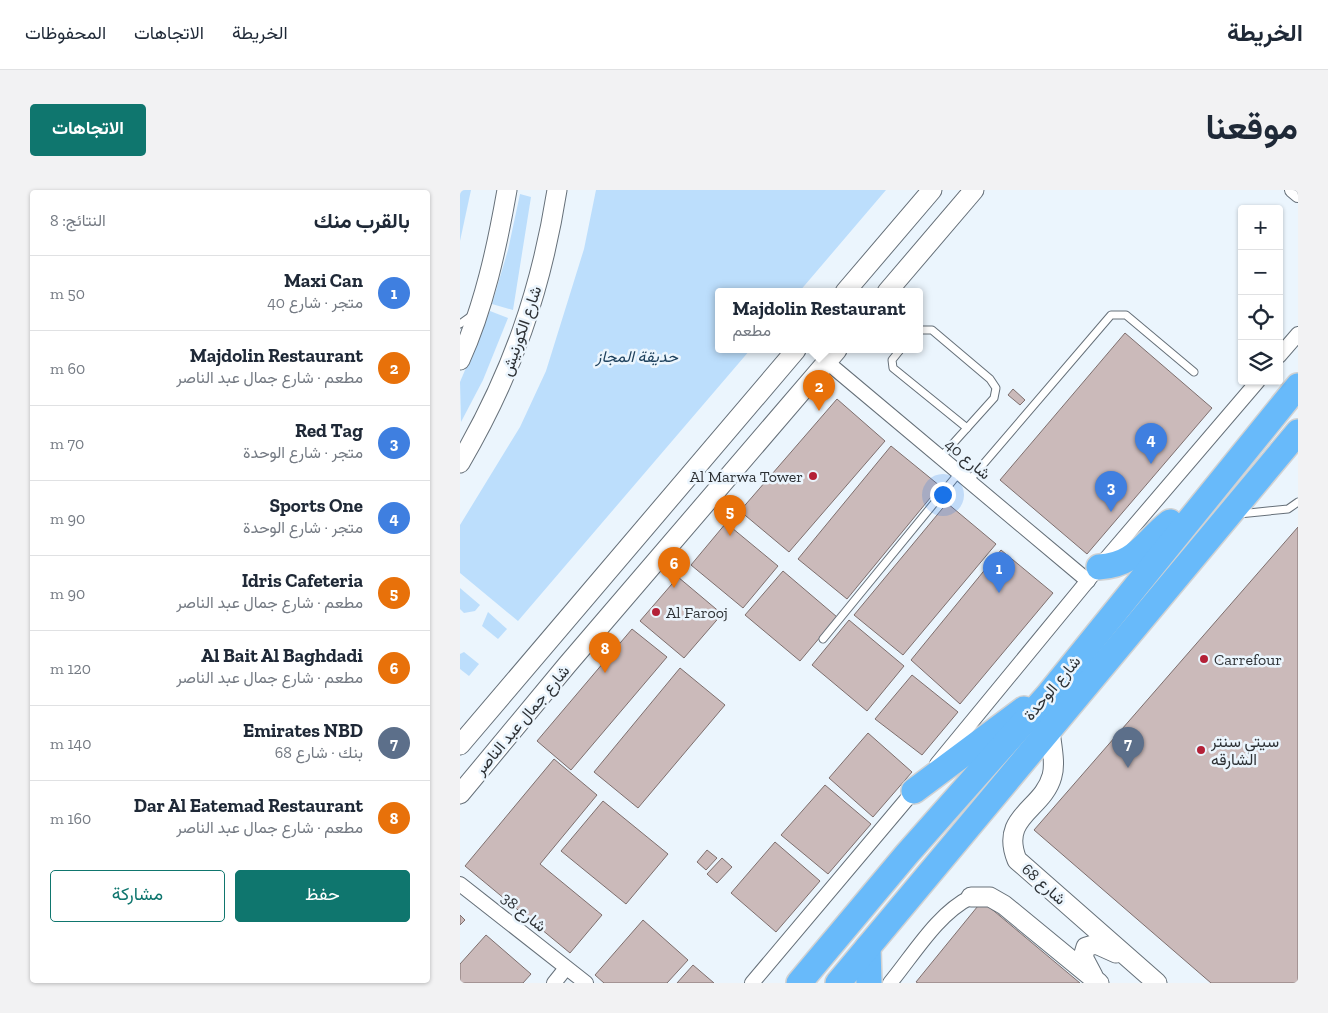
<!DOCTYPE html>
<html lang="ar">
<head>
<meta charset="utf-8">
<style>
  :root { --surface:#fff; --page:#f2f2f3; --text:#1f2937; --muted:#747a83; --line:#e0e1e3; --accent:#0f766e }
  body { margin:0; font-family:"Zilla Slab",Vazirmatn,serif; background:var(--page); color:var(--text); direction:rtl }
  .controls { position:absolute; right:15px; top:15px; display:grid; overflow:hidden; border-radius:5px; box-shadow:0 1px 4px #0004 }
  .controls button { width:45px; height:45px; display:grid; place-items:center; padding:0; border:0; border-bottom:1px solid var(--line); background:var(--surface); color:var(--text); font:25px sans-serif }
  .you { position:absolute; left:482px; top:304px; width:18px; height:18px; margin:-12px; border:4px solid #fff; border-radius:50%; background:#1a73e8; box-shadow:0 0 0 8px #1a73e833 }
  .badge { display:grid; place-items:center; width:32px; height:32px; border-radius:50%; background:var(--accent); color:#fff; font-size:16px; font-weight:700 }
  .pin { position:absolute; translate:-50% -41px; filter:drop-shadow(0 1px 2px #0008) }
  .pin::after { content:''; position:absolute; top:26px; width:18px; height:15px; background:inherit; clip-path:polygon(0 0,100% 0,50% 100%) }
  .popup { position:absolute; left:255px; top:98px; width:208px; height:65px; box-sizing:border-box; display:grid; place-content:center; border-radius:5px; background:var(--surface); filter:drop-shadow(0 1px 4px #0005); font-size:16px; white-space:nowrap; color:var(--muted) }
  .popup b { font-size:19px; color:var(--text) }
  .popup::after { content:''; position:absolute; left:50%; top:100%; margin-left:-10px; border:10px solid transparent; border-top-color:var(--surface) }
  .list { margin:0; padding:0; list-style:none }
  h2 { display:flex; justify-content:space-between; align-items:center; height:65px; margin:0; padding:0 20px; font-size:21px }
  h2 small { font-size:16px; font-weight:400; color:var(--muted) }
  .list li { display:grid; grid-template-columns:32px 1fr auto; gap:15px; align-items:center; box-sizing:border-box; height:75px; padding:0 20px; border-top:1px solid var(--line) }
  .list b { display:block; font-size:19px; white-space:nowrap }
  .list p { margin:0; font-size:16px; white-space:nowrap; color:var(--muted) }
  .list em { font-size:16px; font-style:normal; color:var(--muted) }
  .actions { display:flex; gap:10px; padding:15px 20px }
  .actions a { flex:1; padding:11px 0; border:1px solid var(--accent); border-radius:5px; text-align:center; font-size:18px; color:var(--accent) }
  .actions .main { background:var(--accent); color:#fff }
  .icon { flex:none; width:28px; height:28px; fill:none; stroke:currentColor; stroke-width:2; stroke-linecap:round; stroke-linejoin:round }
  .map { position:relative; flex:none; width:838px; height:793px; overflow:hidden; direction:ltr; border-radius:5px }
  header { display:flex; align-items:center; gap:30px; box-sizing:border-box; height:70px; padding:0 25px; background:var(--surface); border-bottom:1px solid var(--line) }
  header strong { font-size:24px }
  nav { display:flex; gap:28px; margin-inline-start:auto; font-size:18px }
  .intro { display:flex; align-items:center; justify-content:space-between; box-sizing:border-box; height:120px; padding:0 30px }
  h1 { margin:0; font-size:35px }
  .button { padding:12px 22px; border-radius:5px; background:var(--accent); color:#fff; font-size:18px; font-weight:700 }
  main { display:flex; gap:30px; padding:0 30px }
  aside { flex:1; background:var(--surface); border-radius:5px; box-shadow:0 1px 4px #0004 }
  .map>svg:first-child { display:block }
  .green { fill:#bcdefc }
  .building { fill:#cbbaba; stroke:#7e6f6e }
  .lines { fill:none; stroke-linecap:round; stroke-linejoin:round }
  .lane-casing { stroke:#667079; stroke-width:9 }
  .street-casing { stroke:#667079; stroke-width:16 }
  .secondary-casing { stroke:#667079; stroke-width:21 }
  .highway-casing { stroke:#d1d2d3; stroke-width:28 }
  .lane { stroke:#fff; stroke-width:7 }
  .street { stroke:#fff; stroke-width:14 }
  .secondary { stroke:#fff; stroke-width:19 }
  .highway { stroke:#68bafa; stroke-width:25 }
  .poi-dot { fill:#b42137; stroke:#ebf5fd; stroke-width:2 }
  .labels { text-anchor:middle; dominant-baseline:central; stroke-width:5; stroke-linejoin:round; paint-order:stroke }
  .street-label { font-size:16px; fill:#2d3135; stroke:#ebf5fd }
  .park-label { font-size:16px; font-style:italic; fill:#1e415d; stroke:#ebf5fd }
  .poi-label { font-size:16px; fill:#2d3135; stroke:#ebf5fd; text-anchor:start }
</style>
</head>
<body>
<header>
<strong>الخريطة</strong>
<nav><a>الخريطة</a><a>الاتجاهات</a><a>المحفوظات</a></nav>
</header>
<div class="intro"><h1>موقعنا</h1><a class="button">الاتجاهات</a></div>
<main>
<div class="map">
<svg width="838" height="793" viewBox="0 0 838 793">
  <rect width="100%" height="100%" fill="#ebf5fd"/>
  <g class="green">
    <polygon points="0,0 11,0 0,51"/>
    <polygon points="136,0 426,0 339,102 259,102 259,160 290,160 58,431 0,383 0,335 60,237 86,181 124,59"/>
    <polygon points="60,4 71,7 53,120 32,114 48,60"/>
    <polygon points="30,121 48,128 23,190 1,232 0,192"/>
    <polygon points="0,398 20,415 15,421 4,423 0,419"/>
    <polygon points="28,422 47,439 38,449 22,436"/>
    <polygon points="4,462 19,474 9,486 0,479 0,464"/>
  </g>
  <g class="building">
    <polygon points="665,143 752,218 627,364 540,290"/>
    <polygon points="553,199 565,210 560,215 548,205"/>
    <polygon points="377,209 425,251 329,362 280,321"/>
    <polygon points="431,256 480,296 387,409 338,369"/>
    <polygon points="487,313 536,354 443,465 394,425"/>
    <polygon points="266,333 318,376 283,418 231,375"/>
    <polygon points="838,337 838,793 751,793 574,640"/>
    <polygon points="541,360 593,403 500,514 451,470"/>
    <polygon points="323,381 377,427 340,471 285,425"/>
    <polygon points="218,387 262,424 224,468 180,431"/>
    <polygon points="389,430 444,476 407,521 352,475"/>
    <polygon points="172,439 207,467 111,580 77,551"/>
    <polygon points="220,478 265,515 178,618 134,582"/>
    <polygon points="452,485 498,522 462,565 415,529"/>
    <polygon points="408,543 452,582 413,627 369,588"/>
    <polygon points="94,569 137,605 80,674 142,725 110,763 5,676"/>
    <polygon points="365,595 411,634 368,684 321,645"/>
    <polygon points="143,611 208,664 166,714 101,661"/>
    <polygon points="315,652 360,691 316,742 271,703"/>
    <polygon points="247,660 257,668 246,680 237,672"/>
    <polygon points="262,668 272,677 257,693 247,684"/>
    <polygon points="522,711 620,793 458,793 456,792"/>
    <polygon points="0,725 5,730 0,735"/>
    <polygon points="183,730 228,770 207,793 144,793 135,785"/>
    <polygon points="26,745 71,784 63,793 0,793 0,774"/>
    <polygon points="233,775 254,793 217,793"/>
  </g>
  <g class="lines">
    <defs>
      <g id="lane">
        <polyline points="0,134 14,124"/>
        <polyline points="459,140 472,140 530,189 536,198 534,208 480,268"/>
        <polyline points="440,160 432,170 433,178 507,238"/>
        <polyline points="508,292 651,125 666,125 734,182"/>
        <polyline points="779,324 828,319 838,312"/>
        <polyline points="363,449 498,284"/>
      </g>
      <g id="street">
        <polyline points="832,0 838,5"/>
        <polyline points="819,166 838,144"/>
        <polyline points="367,172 628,391"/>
        <polyline points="477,574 639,377 798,191"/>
        <polyline points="0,694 126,793"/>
        <polyline points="94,793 106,778"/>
        <polyline points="292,793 458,596"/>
        <path d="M430,793c24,-29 47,-69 81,-86"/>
      </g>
      <g id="secondary">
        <polyline points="385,102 472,0"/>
        <polyline points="427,102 514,0"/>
        <path d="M0,170c24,-53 37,-113 47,-170"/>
        <path d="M0,273c52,-89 81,-172 97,-273"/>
        <path d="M590,540c1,13 6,33 2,46 -9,34 -53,40 -35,84l140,123"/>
        <polyline points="0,555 336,160"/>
        <polyline points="0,604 107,475 377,160"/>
        <polyline points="511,707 530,707 544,715 639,793"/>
        <polyline points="633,786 623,767 626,757 636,754 656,763"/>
      </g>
      <g id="highway">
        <path d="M639,377c37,-2 45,-25 71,-45"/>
        <polyline points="454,601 564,519"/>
        <polyline points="408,757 409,793"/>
        <polyline points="339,793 447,664 588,505 838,196"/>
        <polyline points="378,793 838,242"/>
      </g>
    </defs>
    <use href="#lane" class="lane-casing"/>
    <use href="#street" class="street-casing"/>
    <use href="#secondary" class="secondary-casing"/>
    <use href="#highway" class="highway-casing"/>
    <use href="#lane" class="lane"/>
    <use href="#street" class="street"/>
    <use href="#secondary" class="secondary"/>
    <use href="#highway" class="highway"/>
  </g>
  <g class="poi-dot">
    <circle cx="353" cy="286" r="5"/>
    <circle cx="196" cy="422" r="5"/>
    <circle cx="744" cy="469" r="5"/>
    <circle cx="741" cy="560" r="5"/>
  </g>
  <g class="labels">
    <g class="street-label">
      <text transform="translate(61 141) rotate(-71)">شارع الكورنيش</text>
      <text transform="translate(508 269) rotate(40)">شارع 40</text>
      <text transform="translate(592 498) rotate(-50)">شارع الوحدة</text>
      <text transform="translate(62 530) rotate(-50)">شارع جمال عبد الناصر</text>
      <text transform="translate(584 694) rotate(42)">شارع 68</text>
      <text transform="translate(64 722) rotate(39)">شارع 38</text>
    </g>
    <g class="park-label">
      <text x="177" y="166">حديقة المجاز</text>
    </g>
    <g class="poi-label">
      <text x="343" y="286" text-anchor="end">Al Marwa Tower</text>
      <text x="206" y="422">Al Farooj</text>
      <text x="754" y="469">Carrefour</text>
      <text x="751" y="551">سيتي سنتر<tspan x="751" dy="18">الشارقه</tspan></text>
    </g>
  </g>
</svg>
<div class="controls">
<button>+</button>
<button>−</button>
<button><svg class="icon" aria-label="locate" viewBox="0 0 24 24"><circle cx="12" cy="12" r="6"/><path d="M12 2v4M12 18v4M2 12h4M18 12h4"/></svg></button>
<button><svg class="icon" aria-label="layers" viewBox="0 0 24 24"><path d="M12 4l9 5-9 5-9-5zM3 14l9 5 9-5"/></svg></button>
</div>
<div class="you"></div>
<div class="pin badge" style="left:539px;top:403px;background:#3f7fe0">1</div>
<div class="pin badge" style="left:359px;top:221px;background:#e8710a">2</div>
<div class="popup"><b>Majdolin Restaurant</b>مطعم</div>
<div class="pin badge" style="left:651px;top:322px;background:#3f7fe0">3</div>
<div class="pin badge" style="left:691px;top:274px;background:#3f7fe0">4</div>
<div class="pin badge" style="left:270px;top:346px;background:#e8710a">5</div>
<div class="pin badge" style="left:214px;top:398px;background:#e8710a">6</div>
<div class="pin badge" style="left:668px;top:578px;background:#5c6f8a">7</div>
<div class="pin badge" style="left:145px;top:483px;background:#e8710a">8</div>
</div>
<aside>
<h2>بالقرب منك<small>النتائج: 8</small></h2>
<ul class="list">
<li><span class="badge" style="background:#3f7fe0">1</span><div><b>Maxi Can</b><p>متجر · شارع 40</p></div><em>50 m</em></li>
<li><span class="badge" style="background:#e8710a">2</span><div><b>Majdolin Restaurant</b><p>مطعم · شارع جمال عبد الناصر</p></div><em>60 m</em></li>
<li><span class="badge" style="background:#3f7fe0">3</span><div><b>Red Tag</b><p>متجر · شارع الوحدة</p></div><em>70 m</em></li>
<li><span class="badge" style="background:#3f7fe0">4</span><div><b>Sports One</b><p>متجر · شارع الوحدة</p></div><em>90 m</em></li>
<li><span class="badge" style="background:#e8710a">5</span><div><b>Idris Cafeteria</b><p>مطعم · شارع جمال عبد الناصر</p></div><em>90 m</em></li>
<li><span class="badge" style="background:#e8710a">6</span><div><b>Al Bait Al Baghdadi</b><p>مطعم · شارع جمال عبد الناصر</p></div><em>120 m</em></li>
<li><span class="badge" style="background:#5c6f8a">7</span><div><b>Emirates NBD</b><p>بنك · شارع 68</p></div><em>140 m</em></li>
<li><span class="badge" style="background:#e8710a">8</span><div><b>Dar Al Eatemad Restaurant</b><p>مطعم · شارع جمال عبد الناصر</p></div><em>160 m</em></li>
</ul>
<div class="actions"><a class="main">حفظ</a><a>مشاركة</a></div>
</aside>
</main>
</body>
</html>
